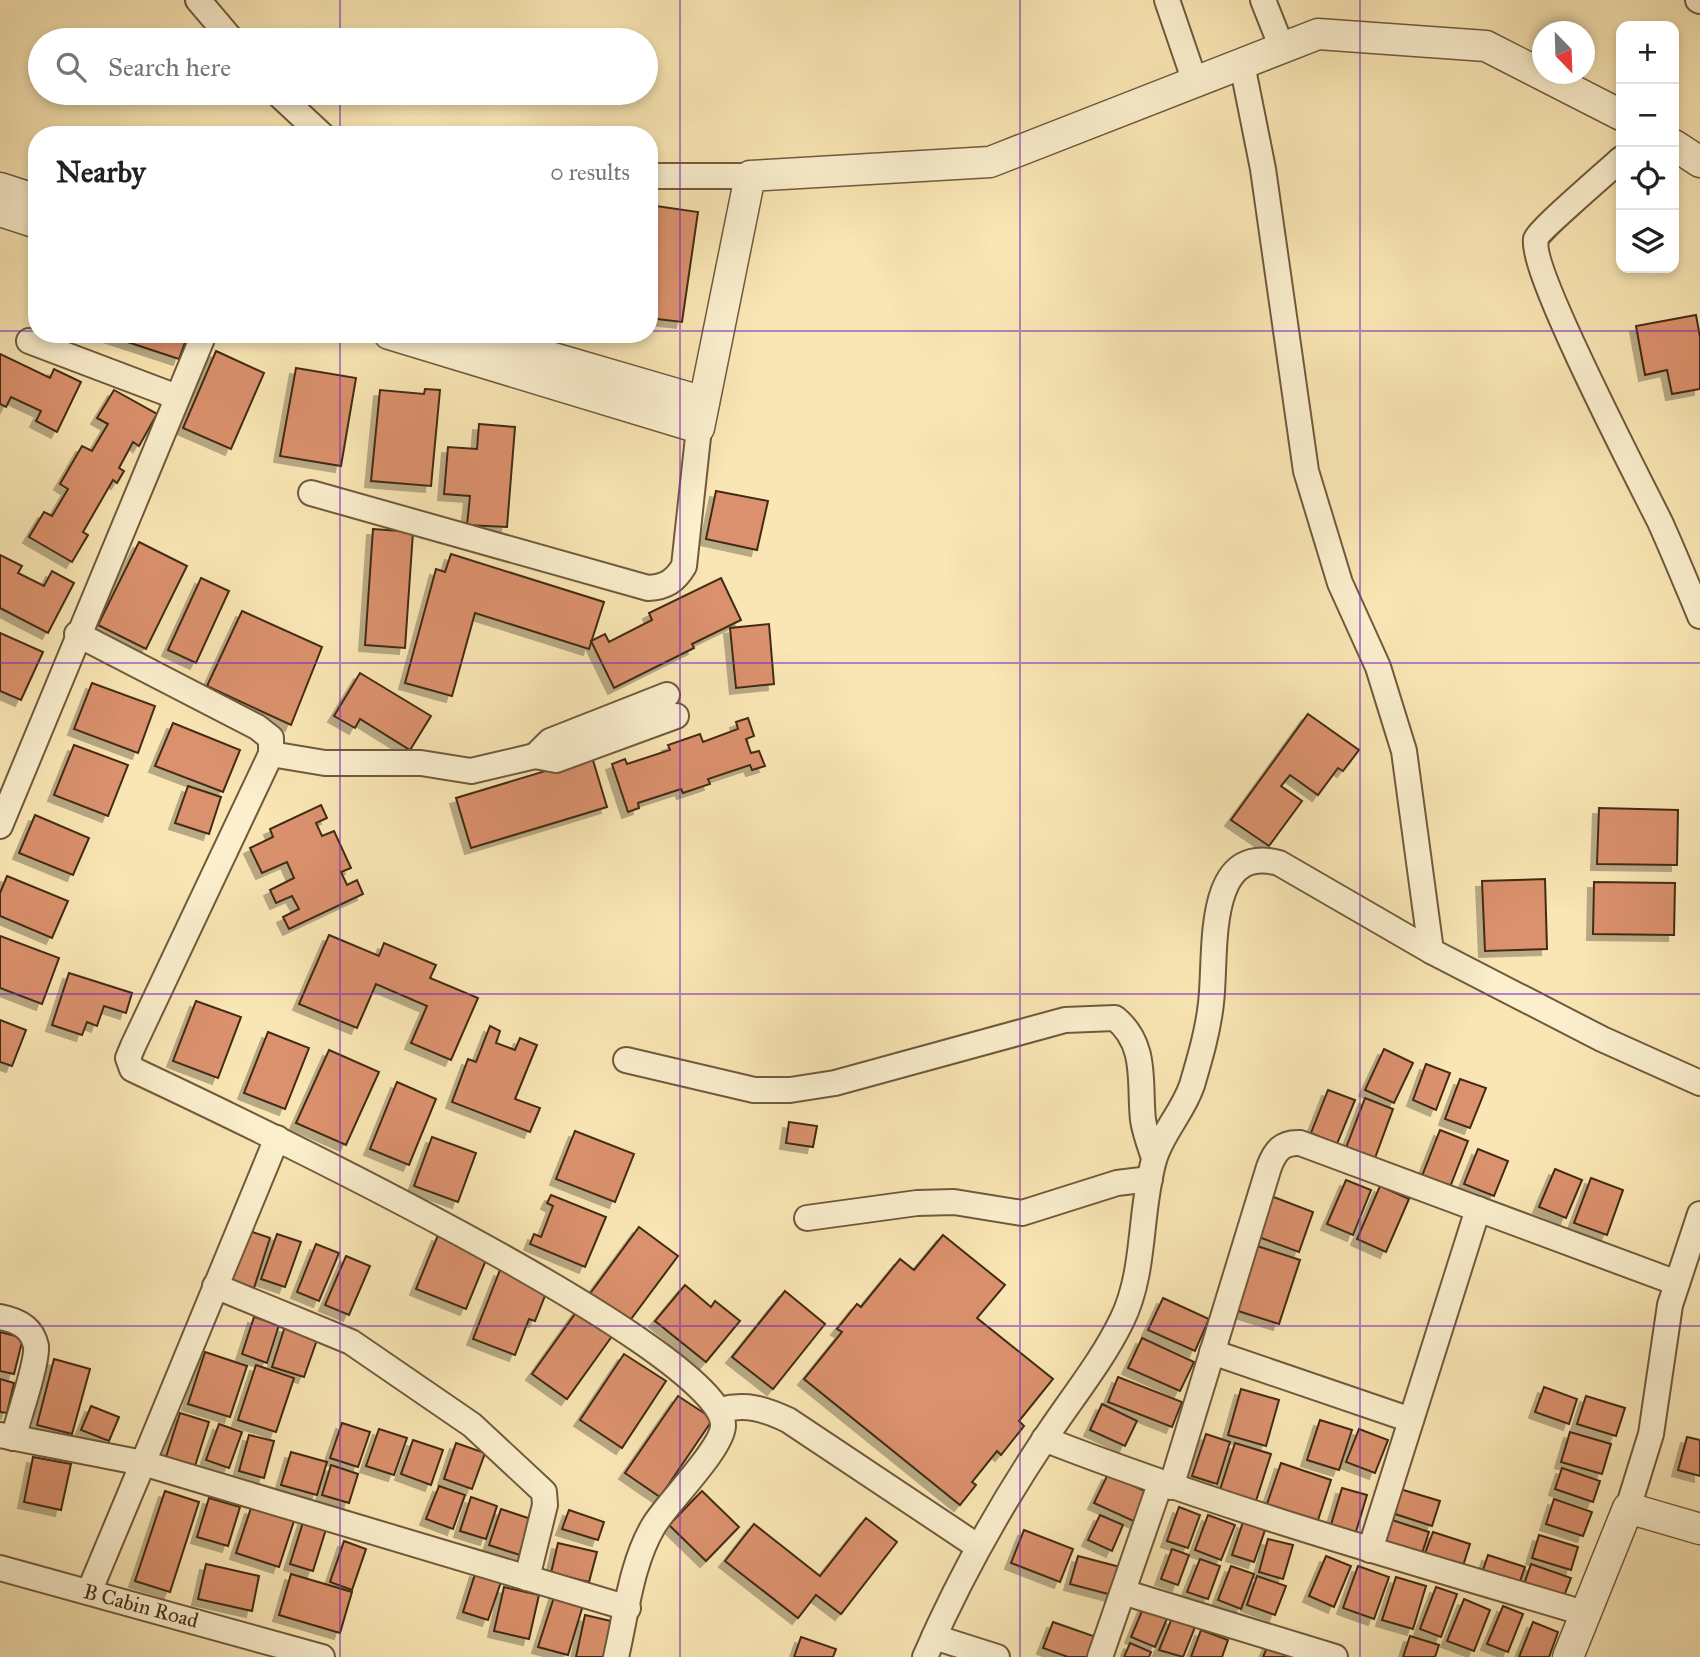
<!DOCTYPE html>
<html lang="en">
<head>
<meta charset="utf-8">
<style>
  :root { --surface:#fff; --page:#f6f6f6; --text:#202124; --muted:#757577; --line:#e0e0e0 }
  body { margin:0; font-family:"IM FELL Great Primer",serif; background:var(--page); color:var(--text) }
  .controls { position:absolute; right:21px; top:21px; display:grid; overflow:hidden; border-radius:14px; box-shadow:0 4px 10px #0003 }
  .controls button { width:63px; height:63px; display:grid; place-items:center; padding:0; border:0; border-bottom:2px solid var(--line); background:var(--surface); color:var(--text); font:35px sans-serif }
  .compass { position:absolute; left:1532px; top:21px; width:63px; height:63px; border-radius:50%; background:var(--surface); box-shadow:0 4px 10px #0003; rotate:157deg }
  .list { margin:0; padding:0; list-style:none }
  h2 { display:flex; justify-content:space-between; align-items:center; height:91px; margin:0; padding:0 28px; font-size:30px }
  h2 small { font-size:23px; font-weight:400; color:var(--muted) }
  .icon { flex:none; width:38px; height:38px; fill:none; stroke:currentColor; stroke-width:2; stroke-linecap:round; stroke-linejoin:round }
  .map { position:relative; flex:none; width:1700px; height:1657px; overflow:hidden }
  .search { position:absolute; background:var(--surface); box-shadow:0 4px 10px #0003; left:28px; top:28px; width:630px; height:77px; display:flex; align-items:center; gap:18px; box-sizing:border-box; padding:0 24px; border-radius:38px; color:var(--muted); font-size:26px }
  .panel { position:absolute; background:var(--surface); box-shadow:0 4px 10px #0003; left:28px; top:126px; width:630px; height:217px; border-radius:28px }
  .map>svg:first-child { display:block }
  .building { fill:#db916d; stroke:#422c14; stroke-width:2; filter:url(#shadow) }
  .lines { fill:none; stroke-linecap:round; stroke-linejoin:round }
  .minor-casing { stroke:#705a3c; stroke-width:28 }
  .tertiary-casing { stroke:#705a3c; stroke-width:33 }
  .minor { stroke:#fbefce; stroke-width:24 }
  .tertiary { stroke:#fbefce; stroke-width:30 }
  .grid { fill:none; stroke:#7b2cbf; stroke-width:2; stroke-opacity:0.55 }
  .labels { text-anchor:middle; dominant-baseline:central; stroke-width:5; stroke-linejoin:round; paint-order:stroke }
  .street-label { font-size:21px; fill:#422c14; stroke:#fbefce }
</style>
</head>
<body>
<div class="map">
<svg width="1700" height="1657" viewBox="0 0 1700 1657">
  <defs>
    <filter id="shadow"><feDropShadow dx="-6" dy="6" stdDeviation="0" flood-color="#0004"/></filter>
  </defs>
  <rect width="100%" height="100%" fill="#f9e6b4"/>
  <filter id="stains"><feTurbulence type="fractalNoise" baseFrequency=".00286" numOctaves="4"/><feColorMatrix values="0 0 0 0 .2 0 0 0 0 .09 0 0 0 0 .02 0 0 0 .5 -.17"/></filter>
  <radialGradient id="worn" r=".72"><stop offset=".6" stop-color="#630" stop-opacity="0"/><stop offset="1" stop-color="#630" stop-opacity=".3"/></radialGradient>
  <g class="building">
    <polygon points="649,205 698,212 682,322 649,318"/>
    <polygon points="1696,315 1700,337 1700,389 1672,394 1667,370 1645,375 1636,326"/>
    <polygon points="103,334 188,334 179,359"/>
    <polygon points="216,351 264,373 231,449 183,428"/>
    <polygon points="0,354 50,378 54,369 81,382 57,432 36,421 41,411 11,397 6,407 0,404"/>
    <polygon points="296,368 356,378 341,466 280,456"/>
    <polygon points="425,389 440,390 431,486 371,481 380,390 424,394"/>
    <polygon points="114,390 157,414 139,446 133,442 119,468 124,471 117,483 113,480 83,532 88,535 72,562 29,537 44,512 52,516 68,489 60,484 82,446 92,451 108,424 97,418"/>
    <polygon points="479,424 515,427 507,527 467,525 470,496 444,494 448,447 477,449"/>
    <polygon points="716,491 768,501 757,550 706,539"/>
    <polygon points="373,529 413,532 405,648 365,645"/>
    <polygon points="139,542 187,566 146,649 98,625"/>
    <polygon points="451,554 604,602 589,649 475,613 452,696 405,683 436,569 445,572"/>
    <polygon points="0,555 22,566 18,573 44,586 52,571 74,583 48,633 0,608"/>
    <polygon points="201,578 229,591 196,663 168,650"/>
    <polygon points="721,578 741,620 692,644 694,648 614,688 591,641 605,634 609,642 652,620 649,613"/>
    <polygon points="242,611 322,647 291,725 207,686"/>
    <polygon points="769,624 774,684 736,688 730,628"/>
    <polygon points="0,633 43,652 21,700 0,691"/>
    <polygon points="360,673 431,716 410,750 360,719 355,728 334,716"/>
    <polygon points="92,683 155,706 138,753 74,729"/>
    <polygon points="1308,714 1359,750 1343,771 1338,768 1318,795 1290,775 1281,786 1302,801 1269,846 1231,820"/>
    <polygon points="748,718 754,736 746,739 751,753 759,751 765,766 752,770 750,765 708,779 710,784 683,793 681,789 638,803 639,808 628,812 612,764 625,759 627,764 670,750 668,745 700,734 703,742 738,729 736,722"/>
    <polygon points="173,723 240,750 223,792 155,766"/>
    <polygon points="74,745 128,765 108,816 54,795"/>
    <polygon points="592,757 607,807 471,848 456,798"/>
    <polygon points="188,786 221,797 209,834 175,823"/>
    <polygon points="321,805 327,818 316,823 322,836 334,831 351,868 341,872 347,885 357,880 363,894 289,929 283,917 299,909 292,896 276,903 270,890 294,878 287,862 262,873 250,848 273,837 270,829"/>
    <polygon points="1599,808 1678,810 1677,865 1597,864"/>
    <polygon points="35,815 89,838 73,875 19,853"/>
    <polygon points="7,876 68,901 52,938 0,916 0,893"/>
    <polygon points="1545,879 1547,949 1485,951 1482,881"/>
    <polygon points="1594,882 1675,883 1674,935 1593,934"/>
    <polygon points="329,935 379,956 384,943 436,965 430,978 478,998 451,1060 411,1043 427,1006 376,984 357,1028 299,1004"/>
    <polygon points="0,936 59,958 42,1004 0,988"/>
    <polygon points="69,973 132,993 126,1013 104,1006 97,1026 87,1022 82,1035 52,1025"/>
    <polygon points="196,1001 241,1017 218,1078 173,1061"/>
    <polygon points="0,1020 26,1030 12,1066 0,1062"/>
    <polygon points="490,1026 500,1031 496,1043 515,1050 520,1038 537,1045 515,1099 540,1108 530,1132 452,1102 468,1059 476,1062"/>
    <polygon points="268,1032 309,1048 285,1109 244,1093"/>
    <polygon points="1384,1049 1413,1063 1394,1103 1365,1090"/>
    <polygon points="329,1050 379,1072 346,1145 296,1123"/>
    <polygon points="1426,1064 1450,1073 1436,1110 1413,1100"/>
    <polygon points="1460,1079 1486,1088 1470,1128 1445,1119"/>
    <polygon points="397,1082 436,1099 409,1165 370,1149"/>
    <polygon points="1328,1090 1355,1100 1337,1144 1311,1133"/>
    <polygon points="1365,1098 1393,1109 1375,1158 1346,1148"/>
    <polygon points="789,1122 817,1126 813,1147 786,1143"/>
    <polygon points="1440,1130 1468,1141 1450,1187 1422,1176"/>
    <polygon points="575,1131 634,1154 615,1202 556,1179"/>
    <polygon points="432,1137 476,1153 458,1202 414,1186"/>
    <polygon points="1478,1149 1508,1161 1494,1196 1464,1184"/>
    <polygon points="1555,1169 1582,1180 1566,1218 1539,1207"/>
    <polygon points="1591,1178 1623,1190 1607,1235 1574,1223"/>
    <polygon points="1346,1180 1371,1190 1353,1235 1327,1224"/>
    <polygon points="1380,1186 1409,1199 1386,1252 1357,1239"/>
    <polygon points="551,1195 606,1217 585,1267 530,1244 534,1234 541,1237 553,1206 547,1203"/>
    <polygon points="1271,1196 1313,1212 1299,1252 1256,1236"/>
    <polygon points="639,1227 678,1256 628,1323 589,1295"/>
    <polygon points="241,1228 270,1238 254,1288 225,1279"/>
    <polygon points="277,1234 301,1242 285,1287 261,1279"/>
    <polygon points="438,1235 488,1255 466,1309 416,1289"/>
    <polygon points="943,1235 1005,1285 977,1318 1053,1379 1019,1421 1024,1426 1001,1455 997,1451 972,1482 976,1485 960,1505 804,1379 842,1332 837,1329 857,1304 861,1307 900,1259 914,1270"/>
    <polygon points="316,1244 339,1253 319,1301 297,1292"/>
    <polygon points="1257,1246 1300,1260 1279,1324 1235,1310"/>
    <polygon points="346,1256 370,1266 349,1315 325,1305"/>
    <polygon points="500,1270 548,1288 535,1321 529,1319 515,1355 473,1339"/>
    <polygon points="685,1285 711,1307 715,1301 740,1321 706,1362 655,1321"/>
    <polygon points="785,1291 825,1324 773,1389 732,1357"/>
    <polygon points="1163,1298 1209,1319 1195,1351 1148,1330"/>
    <polygon points="580,1307 615,1332 567,1399 532,1374"/>
    <polygon points="254,1317 279,1325 267,1363 242,1354"/>
    <polygon points="285,1326 318,1337 304,1377 272,1367"/>
    <polygon points="0,1332 23,1338 14,1374 0,1371"/>
    <polygon points="1142,1338 1194,1362 1180,1391 1128,1368"/>
    <polygon points="205,1352 247,1366 230,1417 188,1404"/>
    <polygon points="624,1354 666,1381 622,1448 580,1420"/>
    <polygon points="54,1359 90,1369 72,1434 37,1425"/>
    <polygon points="256,1365 294,1378 276,1432 238,1420"/>
    <polygon points="1118,1377 1182,1402 1172,1427 1108,1402"/>
    <polygon points="0,1379 14,1383 7,1413 0,1412"/>
    <polygon points="1544,1387 1577,1399 1569,1424 1535,1412"/>
    <polygon points="1241,1389 1279,1400 1266,1446 1228,1435"/>
    <polygon points="678,1396 713,1419 660,1497 625,1473"/>
    <polygon points="1586,1396 1625,1408 1616,1436 1577,1424"/>
    <polygon points="1102,1404 1137,1421 1125,1446 1090,1430"/>
    <polygon points="91,1406 119,1417 109,1441 81,1430"/>
    <polygon points="180,1413 209,1422 195,1466 166,1457"/>
    <polygon points="1320,1420 1352,1430 1339,1470 1307,1460"/>
    <polygon points="342,1423 370,1432 358,1467 330,1458"/>
    <polygon points="219,1424 242,1432 229,1468 206,1460"/>
    <polygon points="379,1429 407,1438 394,1475 366,1466"/>
    <polygon points="1359,1429 1388,1440 1375,1473 1346,1462"/>
    <polygon points="1570,1432 1611,1444 1602,1474 1561,1462"/>
    <polygon points="1206,1434 1230,1442 1217,1484 1192,1476"/>
    <polygon points="249,1435 274,1441 264,1478 239,1471"/>
    <polygon points="1687,1437 1700,1440 1700,1476 1678,1470"/>
    <polygon points="413,1440 443,1450 431,1485 401,1474"/>
    <polygon points="456,1443 485,1453 472,1489 444,1479"/>
    <polygon points="1235,1443 1271,1454 1255,1504 1219,1493"/>
    <polygon points="291,1452 327,1462 317,1495 281,1485"/>
    <polygon points="33,1457 71,1464 61,1510 24,1502"/>
    <polygon points="1281,1463 1331,1480 1317,1523 1266,1507"/>
    <polygon points="331,1465 358,1474 349,1503 322,1495"/>
    <polygon points="1562,1468 1600,1481 1593,1502 1555,1489"/>
    <polygon points="1108,1474 1153,1495 1140,1524 1094,1503"/>
    <polygon points="439,1486 465,1495 453,1529 426,1519"/>
    <polygon points="1342,1488 1367,1495 1355,1535 1330,1528"/>
    <polygon points="1400,1489 1440,1501 1432,1526 1392,1513"/>
    <polygon points="165,1491 199,1502 170,1592 135,1581"/>
    <polygon points="702,1491 739,1527 706,1561 669,1525"/>
    <polygon points="471,1497 497,1506 486,1539 460,1531"/>
    <polygon points="209,1498 240,1507 228,1546 197,1537"/>
    <polygon points="1554,1499 1592,1512 1583,1536 1546,1524"/>
    <polygon points="1179,1507 1200,1515 1188,1548 1167,1541"/>
    <polygon points="251,1508 294,1521 279,1567 236,1553"/>
    <polygon points="501,1509 537,1521 526,1557 489,1545"/>
    <polygon points="569,1510 604,1522 598,1540 562,1529"/>
    <polygon points="1100,1515 1123,1525 1112,1551 1088,1540"/>
    <polygon points="1208,1515 1235,1525 1221,1560 1195,1550"/>
    <polygon points="866,1518 897,1542 841,1614 816,1595 798,1618 725,1561 754,1524 820,1576"/>
    <polygon points="304,1519 327,1526 313,1571 290,1564"/>
    <polygon points="1392,1520 1429,1532 1421,1556 1384,1544"/>
    <polygon points="1243,1522 1265,1530 1254,1562 1232,1555"/>
    <polygon points="1024,1530 1073,1549 1060,1582 1011,1563"/>
    <polygon points="1433,1532 1470,1544 1462,1569 1424,1556"/>
    <polygon points="1539,1535 1578,1547 1571,1570 1532,1558"/>
    <polygon points="1268,1539 1293,1545 1283,1579 1259,1572"/>
    <polygon points="344,1541 366,1549 352,1590 330,1582"/>
    <polygon points="558,1543 597,1552 589,1582 551,1573"/>
    <polygon points="1172,1549 1189,1555 1178,1585 1161,1579"/>
    <polygon points="1488,1555 1525,1567 1517,1590 1480,1579"/>
    <polygon points="1078,1556 1120,1567 1112,1595 1070,1584"/>
    <polygon points="1326,1556 1351,1566 1334,1607 1309,1596"/>
    <polygon points="1200,1559 1220,1566 1208,1599 1187,1592"/>
    <polygon points="206,1564 259,1576 252,1611 198,1599"/>
    <polygon points="1531,1564 1571,1578 1562,1601 1523,1587"/>
    <polygon points="1231,1566 1254,1574 1241,1609 1218,1600"/>
    <polygon points="1358,1566 1389,1577 1374,1619 1343,1608"/>
    <polygon points="476,1571 502,1579 488,1620 463,1612"/>
    <polygon points="291,1574 352,1592 340,1633 279,1615"/>
    <polygon points="1257,1576 1286,1586 1275,1615 1247,1605"/>
    <polygon points="1396,1577 1426,1586 1413,1629 1382,1620"/>
    <polygon points="504,1587 539,1595 529,1639 494,1631"/>
    <polygon points="1436,1587 1457,1594 1441,1637 1420,1629"/>
    <polygon points="555,1594 584,1602 568,1655 538,1647"/>
    <polygon points="1464,1599 1490,1610 1474,1651 1447,1641"/>
    <polygon points="1145,1604 1169,1614 1155,1647 1131,1637"/>
    <polygon points="1503,1606 1523,1614 1508,1652 1487,1644"/>
    <polygon points="585,1615 615,1622 607,1657 576,1657"/>
    <polygon points="1172,1618 1195,1627 1183,1657 1159,1650"/>
    <polygon points="1053,1622 1099,1638 1092,1657 1068,1657 1043,1648"/>
    <polygon points="1533,1622 1558,1632 1549,1657 1519,1657"/>
    <polygon points="1201,1630 1228,1640 1222,1657 1191,1657"/>
    <polygon points="1410,1636 1439,1645 1435,1657 1403,1657"/>
    <polygon points="801,1637 836,1649 833,1657 794,1657"/>
    <polygon points="1130,1643 1151,1652 1149,1657 1124,1657"/>
    <polygon points="1269,1643 1294,1657 1263,1657"/>
  </g>
  <g class="lines">
    <defs>
      <g id="minor">
        <polyline points="198,0 232,40"/>
        <polyline points="1167,0 1195,82"/>
        <polyline points="1263,0 1282,48"/>
        <polyline points="1698,0 1700,1"/>
        <polyline points="1242,64 1263,169 1306,471 1340,583 1378,667 1404,751 1431,951 1602,1039 1700,1083"/>
        <polyline points="277,93 322,135"/>
        <path d="M1621,159c-12,11 -83,72 -85,80 -7,30 104,243 124,283 14,31 27,63 40,94"/>
        <polyline points="649,176 750,176"/>
        <polyline points="29,341 177,397"/>
        <path d="M311,493l337,95c18,-1 27,-7 36,-22l15,-138"/>
        <path d="M77,634l180,93 14,11v16l-138,292 -5,12 4,11c83,39 594,280 591,357 -1,23 -55,76 -69,99 -23,38 -28,90 -38,132"/>
        <polyline points="667,695 550,741 535,756 556,760 676,716"/>
        <polyline points="271,754 325,763 421,763 471,771 535,756"/>
        <polyline points="0,826 204,334"/>
        <path d="M626,1060l128,30h36l45,-7 230,-63 50,-2c33,27 24,65 28,102 2,13 7,26 11,38"/>
        <polyline points="277,1138 143,1463 628,1608"/>
        <polyline points="807,1218 917,1203 954,1202 1022,1213 1117,1183 1150,1179"/>
        <polyline points="215,1286 351,1342 472,1425 544,1492 545,1505 527,1578"/>
        <path d="M0,1317c17,3 32,10 36,29 2,15 -18,74 -23,92"/>
        <polyline points="1212,1352 1411,1420"/>
        <path d="M720,1410c26,-7 44,-1 68,10l189,126"/>
        <polyline points="0,1435 143,1463 89,1592"/>
        <path d="M1044,1439c177,69 358,120 540,174"/>
        <path d="M1171,1487l98,-320c6,-16 13,-25 31,-24l377,140"/>
        <polyline points="1628,1508 1651,1434 1670,1305 1700,1214"/>
        <polyline points="1370,1550 1478,1209"/>
        <polyline points="0,1568 322,1657"/>
        <polyline points="1123,1592 1335,1657"/>
        <polyline points="934,1637 997,1657"/>
        <path d="M925,1657c33,-76 73,-148 119,-217 26,-40 57,-77 78,-120 24,-49 17,-108 32,-160 7,-26 29,-48 38,-75 8,-27 16,-54 19,-82 6,-46 -8,-161 68,-140l152,88"/>
        <polyline points="1100,1657 1160,1484"/>
      </g>
      <g id="tertiary">
        <polyline points="1674,145 1700,162"/>
        <polyline points="0,188 37,200"/>
        <polyline points="0,211 37,223"/>
        <polyline points="389,334 699,428 750,176 990,162 1318,34 1486,46 1621,115"/>
        <polyline points="471,334 704,402"/>
        <polyline points="1568,1657 1628,1508 1700,1529"/>
      </g>
    </defs>
    <use href="#minor" class="minor-casing"/>
    <use href="#tertiary" class="tertiary-casing"/>
    <use href="#minor" class="minor"/>
    <use href="#tertiary" class="tertiary"/>
  </g>
  <path class="grid" d="M340,0v40M680,0v1657M1020,0v1657M1360,0v1657M340,93v42M0,331h37M649,331h1051M340,334v1323M0,663h1700M0,994h1700M0,1326h1700"/>
  <g class="labels">
    <g class="street-label">
      <text transform="translate(141 1606) rotate(15)">B Cabin Road</text>
    </g>
  </g>
  <rect width="100%" height="100%" filter="url(#stains)"/>
  <rect width="100%" height="100%" fill="url(#worn)"/>
</svg>
<div class="controls">
<button>+</button>
<button>−</button>
<button><svg class="icon" aria-label="locate" viewBox="0 0 24 24"><circle cx="12" cy="12" r="6"/><path d="M12 2v4M12 18v4M2 12h4M18 12h4"/></svg></button>
<button><svg class="icon" aria-label="layers" viewBox="0 0 24 24"><path d="M12 4l9 5-9 5-9-5zM3 14l9 5 9-5"/></svg></button>
</div>
<svg class="compass" viewBox="-18 -18 36 36"><path d="M0-13l5 13h-10z" fill="#e53935"/><path d="M0 13l5-13h-10z" fill="#757577"/></svg>
<div class="search"><svg class="icon" aria-label="search" viewBox="0 0 24 24"><circle cx="10" cy="10" r="6"/><path d="M15 15l6 6"/></svg>Search here</div>
<section class="panel">
<h2>Nearby<small>0 results</small></h2>
<ul class="list">
</ul>
</section>
</div>
</body>
</html>
